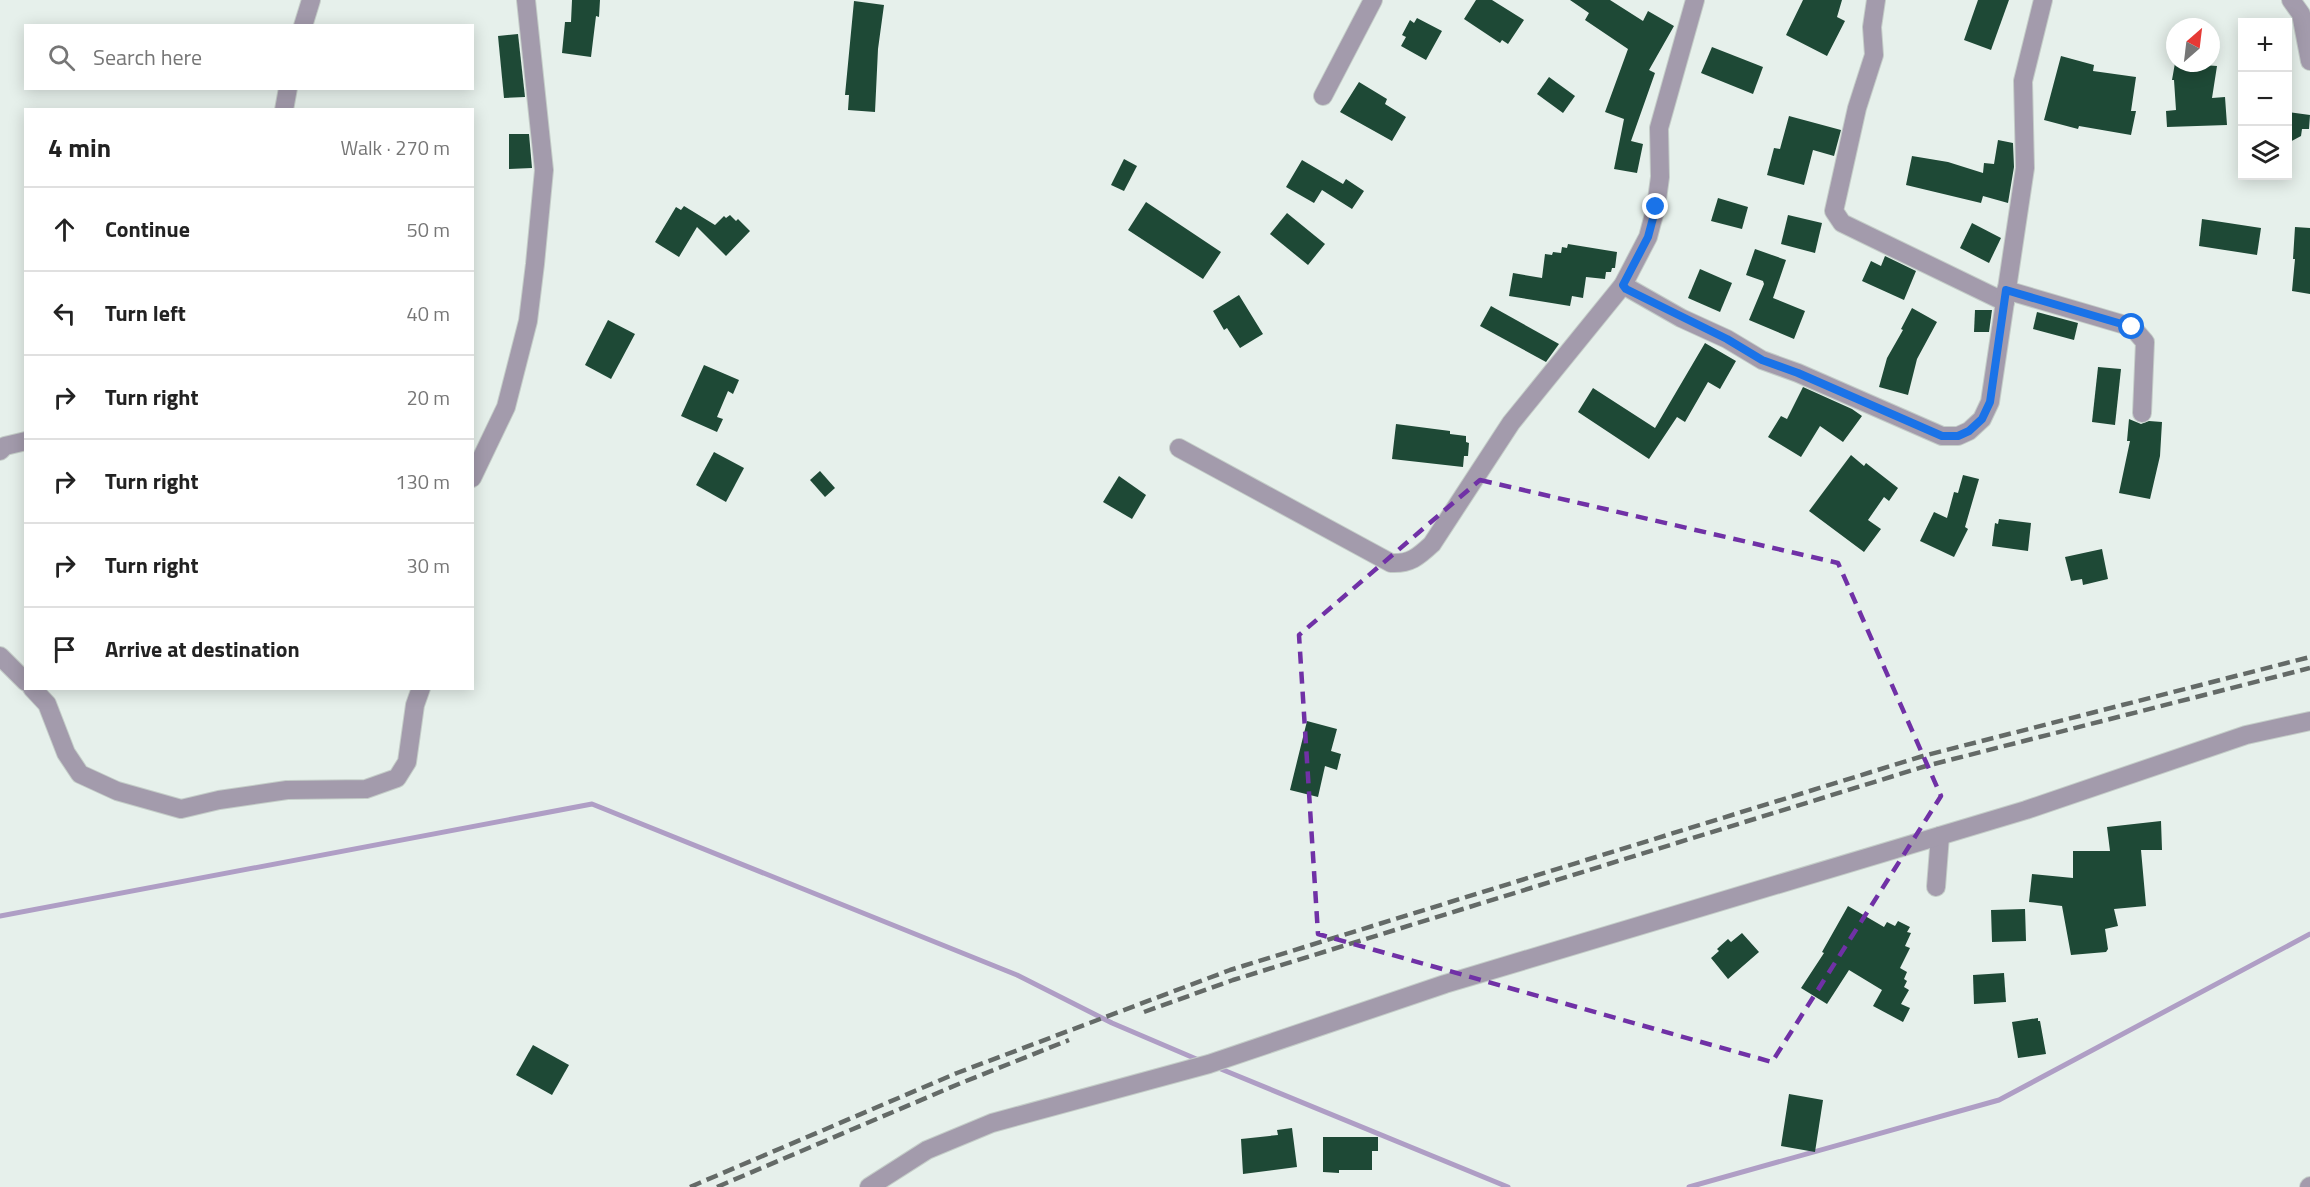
<!DOCTYPE html>
<html lang="en">
<head>
<meta charset="utf-8">
<style>
  :root { --surface:#fff; --page:#f6f6f6; --text:#222; --muted:#767676; --line:#e0e0e0 }
  body { margin:0; font-family:"Titillium Web",sans-serif; background:var(--page); color:var(--text) }
  .controls { position:absolute; right:18px; top:18px; display:grid; overflow:hidden; border-radius:0px; box-shadow:0 3px 15px #0003 }
  .controls button { width:54px; height:54px; display:grid; place-items:center; padding:0; border:0; border-bottom:2px solid var(--line); background:var(--surface); color:var(--text); font:30px sans-serif }
  .compass { position:absolute; left:2166px; top:18px; width:54px; height:54px; border-radius:50%; background:var(--surface); box-shadow:0 3px 15px #0003; rotate:28deg }
  .stop { position:absolute; width:18px; height:18px; margin:-14px; border:4px solid #1a73e8; border-radius:50%; background:#fff }
  .stop.end { background:#1a73e8; border-color:#fff; box-shadow:0 2px 6px #0008 }
  .list { margin:0; padding:0; list-style:none }
  h2 { display:flex; justify-content:space-between; align-items:center; height:78px; margin:0; padding:0 24px; font-size:26px }
  h2 small { font-size:20px; font-weight:400; color:var(--muted) }
  .list li { display:grid; grid-template-columns:39px 1fr auto; gap:18px; align-items:center; box-sizing:border-box; height:84px; padding:0 24px; border-top:2px solid var(--line) }
  .list b { display:block; font-size:22px; white-space:nowrap }
  .list em { font-size:20px; font-style:normal; color:var(--muted) }
  .icon { flex:none; width:33px; height:33px; fill:none; stroke:currentColor; stroke-width:2; stroke-linecap:round; stroke-linejoin:round }
  .map { position:relative; flex:none; width:2310px; height:1187px; overflow:hidden }
  .search { position:absolute; background:var(--surface); box-shadow:0 3px 15px #0003; left:24px; top:24px; width:450px; height:66px; display:flex; align-items:center; gap:15px; box-sizing:border-box; padding:0 21px; border-radius:0px; color:var(--muted); font-size:22px }
  .panel { position:absolute; background:var(--surface); box-shadow:0 3px 15px #0003; left:24px; top:108px; width:450px; height:582px; border-radius:0px }
  .map>svg:first-child { display:block }
  .lines { fill:none; stroke-linecap:round; stroke-linejoin:round }
  .stream { stroke:#af9ec5; stroke-width:5 }
  .building { fill:#1e4936 }
  .minor-casing { stroke:#c4cdc8; stroke-width:20 }
  .minor { stroke:#a39bac; stroke-width:18 }
  .rail { stroke:#646a67; stroke-width:4.5; stroke-dasharray:12 6; stroke-linecap:butt }
  .route { stroke:#1a73e8; stroke-width:8 }
  .marked { fill:none; stroke:#7031a6; stroke-width:4.5; stroke-dasharray:12 8; stroke-linejoin:round }
</style>
</head>
<body>
<div class="map">
<svg width="2310" height="1187" viewBox="0 0 2310 1187">
  <rect width="100%" height="100%" fill="#e6f0eb"/>
  <g class="lines">
    <g class="stream">
      <polyline points="0,916 592,804 1017,975 1112,1023 1201,1061"/>
      <polyline points="1216,1067 1508,1187"/>
      <polyline points="1689,1187 1999,1100 2310,934"/>
    </g>
  </g>
  <g class="building">
    <polygon points="572,0 600,0 599,17 596,16 591,57 562,53 565,22 571,22"/>
    <polygon points="1476,0 1492,0 1524,20 1508,44 1502,40 1500,43 1464,19"/>
    <polygon points="1570,0 1610,0 1643,21 1648,11 1674,26 1649,70 1655,73 1631,141 1643,144 1637,173 1614,169 1624,119 1605,112 1628,49 1585,20 1589,13"/>
    <polygon points="1803,0 1842,0 1837,17 1845,21 1827,56 1786,35"/>
    <polygon points="1978,0 2009,0 1991,50 1964,40"/>
    <polygon points="854,1 884,5 878,49 875,112 848,110 849,95 845,95"/>
    <polygon points="1417,18 1442,31 1426,60 1401,46 1406,37 1402,35 1410,20 1414,23"/>
    <polygon points="518,34 525,97 504,98 498,36"/>
    <polygon points="1712,47 1763,67 1753,94 1701,73"/>
    <polygon points="2061,56 2094,65 2093,71 2136,77 2131,111 2136,111 2131,135 2079,126 2078,129 2044,120"/>
    <polygon points="2175,63 2217,66 2212,98 2225,97 2227,125 2167,127 2166,111 2176,110 2174,80 2172,80"/>
    <polygon points="1549,77 1575,96 1563,113 1537,94"/>
    <polygon points="1359,82 1387,99 1385,104 1406,117 1392,141 1340,112"/>
    <polygon points="2288,112 2310,115 2309,129 2302,129 2301,136 2288,143"/>
    <polygon points="1789,116 1841,130 1834,156 1813,150 1804,185 1767,175 1774,148 1780,149"/>
    <polygon points="509,134 529,134 532,168 509,169"/>
    <polygon points="1998,140 2013,143 2014,167 2008,203 1983,196 1981,203 1906,185 1912,156 1948,162 1983,173 1984,163 1994,164"/>
    <polygon points="1124,159 1137,166 1124,191 1111,185"/>
    <polygon points="1302,160 1343,184 1346,179 1364,191 1352,209 1322,190 1314,203 1286,187"/>
    <polygon points="1718,198 1748,207 1742,229 1711,221"/>
    <polygon points="1146,202 1221,252 1203,279 1128,230"/>
    <polygon points="684,206 715,225 724,216 726,218 730,215 736,221 738,219 750,231 726,256 697,227 679,257 655,242 676,207 681,210"/>
    <polygon points="1287,213 1325,244 1308,265 1270,234"/>
    <polygon points="1788,215 1822,223 1815,253 1781,244"/>
    <polygon points="2202,219 2261,228 2257,255 2199,246"/>
    <polygon points="1972,223 2001,238 1989,263 1960,248"/>
    <polygon points="2295,227 2310,228 2310,294 2292,291 2295,259 2293,259"/>
    <polygon points="1568,244 1617,252 1615,268 1612,268 1611,272 1606,272 1605,279 1586,277 1583,298 1572,296 1570,306 1509,296 1513,273 1542,278 1545,254 1552,255 1553,252 1561,253 1562,247 1567,248"/>
    <polygon points="1755,249 1786,260 1773,298 1805,311 1794,339 1749,320 1764,284 1763,281 1746,275"/>
    <polygon points="1885,256 1916,271 1904,300 1862,281 1871,261 1881,266"/>
    <polygon points="1700,269 1732,283 1720,312 1688,298"/>
    <polygon points="1239,295 1263,334 1240,348 1227,328 1224,330 1213,311"/>
    <polygon points="1491,306 1559,344 1546,362 1480,326"/>
    <polygon points="1912,308 1937,322 1917,359 1908,395 1879,387 1887,358 1903,330 1901,329"/>
    <polygon points="1975,310 1992,310 1989,332 1974,332"/>
    <polygon points="2037,312 2078,323 2074,340 2033,329"/>
    <polygon points="608,320 635,334 611,379 585,365"/>
    <polygon points="1705,343 1736,361 1720,389 1708,382 1685,422 1677,417 1649,459 1578,412 1593,388 1655,428"/>
    <polygon points="704,365 739,380 733,394 728,391 717,417 723,419 717,432 681,416"/>
    <polygon points="2098,367 2121,369 2115,425 2092,422"/>
    <polygon points="1803,387 1852,409 1862,416 1843,442 1820,426 1801,457 1768,437 1781,416 1787,419"/>
    <polygon points="2129,419 2141,424 2149,421 2162,422 2160,456 2150,499 2119,493 2130,441 2127,441"/>
    <polygon points="1396,424 1450,431 1450,434 1466,436 1466,442 1469,443 1468,456 1464,456 1463,467 1392,459"/>
    <polygon points="714,452 744,468 726,502 696,485"/>
    <polygon points="1851,455 1864,466 1866,463 1898,488 1889,501 1884,497 1868,520 1881,529 1864,552 1809,511"/>
    <polygon points="820,471 835,488 825,497 810,480"/>
    <polygon points="1963,475 1979,479 1965,527 1968,529 1954,557 1920,541 1934,512 1947,518 1954,492 1958,493"/>
    <polygon points="1119,476 1146,495 1132,519 1103,502"/>
    <polygon points="1999,519 2031,523 2028,551 1992,546 1995,523 1998,524"/>
    <polygon points="2102,549 2108,579 2083,585 2082,579 2071,581 2065,557"/>
    <polygon points="1307,721 1337,729 1331,751 1341,754 1337,770 1325,766 1318,797 1290,790"/>
    <polygon points="2161,821 2162,850 2141,850 2146,906 2114,909 2118,926 2105,929 2108,949 2106,952 2071,955 2062,906 2029,902 2032,874 2073,878 2073,851 2110,851 2107,827"/>
    <polygon points="1848,906 1884,927 1887,922 1895,926 1898,921 1910,927 1907,932 1911,933 1905,946 1910,948 1900,968 1907,972 1904,979 1907,981 1904,987 1909,990 1901,1004 1910,1008 1903,1022 1873,1006 1882,990 1849,970 1827,1004 1801,988 1824,953 1822,952"/>
    <polygon points="2025,909 2026,941 1992,942 1991,910"/>
    <polygon points="1742,933 1759,952 1728,979 1711,958 1719,951 1717,949 1728,939 1731,942"/>
    <polygon points="2004,973 2006,1002 1974,1004 1973,975"/>
    <polygon points="2038,1018 2038,1021 2040,1021 2046,1054 2018,1058 2012,1022"/>
    <polygon points="533,1045 569,1065 552,1095 516,1075"/>
    <polygon points="1789,1094 1823,1100 1815,1152 1781,1146"/>
    <polygon points="1292,1128 1297,1167 1243,1174 1241,1139 1278,1135 1277,1130"/>
    <polygon points="1323,1137 1378,1137 1378,1151 1372,1151 1372,1170 1339,1170 1339,1173 1323,1172"/>
  </g>
  <g class="lines">
    <defs>
      <g id="minor">
        <polyline points="1876,0 1872,27 1874,55 1857,108 1834,211 1842,223 2005,302"/>
        <polyline points="2291,0 2301,14 2310,61"/>
        <polyline points="303,26 311,0"/>
        <polyline points="1323,96 1373,0"/>
        <polyline points="284,110 288,88"/>
        <polyline points="1623,285 1681,318 1727,339 1762,360 1798,373 1942,436 1958,436 1969,431 1982,419 1990,402 2025,168 2023,81 2043,0"/>
        <polyline points="2006,290 2132,327 2145,342 2142,413"/>
        <path d="M1179,448l212,115c19,1 27,-6 41,-19l79,-121 112,-138 25,-48 8,-30 4,-30 -1,-49 36,-128"/>
        <polyline points="0,451 5,446 26,441"/>
        <polyline points="472,478 506,407 528,321 535,264 544,170 526,0"/>
        <polyline points="0,656 26,682"/>
        <polyline points="32,688 47,704 66,753 80,774 117,791 181,809 219,800 287,790 366,789 397,778 407,762 415,705 421,688"/>
        <polyline points="1936,887 1940,836"/>
        <polyline points="869,1187 927,1150 992,1123 1209,1064 1445,984 2026,810 2246,735 2310,721"/>
        <polyline points="2309,1187 2310,1186"/>
      </g>
    </defs>
    <use href="#minor" class="minor-casing"/>
    <use href="#minor" class="minor"/>
    <g class="rail">
      <polyline points="1144,1012 1233,980 1926,766 2310,668"/>
      <polyline points="690,1187 957,1073 1230,970 1923,756 2310,657"/>
      <polyline points="717,1187 961,1083 1069,1040"/>
    </g>
  </g>
  <g class="lines">
    <polyline class="route" points="1656,207 1648,237 1623,285 1626,289 1727,339 1762,360 1798,373 1942,436 1958,436 1969,431 1982,419 1990,402 2006,290 2132,327"/>
  </g>
  <path class="marked" d="M1480,480l358,83 103,233 -169,266 -454,-128 -19,-299z"/>
</svg>
<div class="controls">
<button>+</button>
<button>−</button>
<button><svg class="icon" aria-label="layers" viewBox="0 0 24 24"><path d="M12 4l9 5-9 5-9-5zM3 14l9 5 9-5"/></svg></button>
</div>
<svg class="compass" viewBox="-18 -18 36 36"><path d="M0-13l5 13h-10z" fill="#e53935"/><path d="M0 13l5-13h-10z" fill="#767676"/></svg>
<div class="stop" style="left:2132px;top:327px"></div>
<div class="stop end" style="left:1656px;top:207px"></div>
<div class="search"><svg class="icon" aria-label="search" viewBox="0 0 24 24"><circle cx="10" cy="10" r="6"/><path d="M15 15l6 6"/></svg>Search here</div>
<section class="panel">
<h2>4 min<small>Walk · 270 m</small></h2>
<ul class="list">
<li><svg class="icon" aria-label="ahead" viewBox="0 0 24 24"><path d="M12 20V5M6 11l6-6 6 6"/></svg><div><b>Continue</b></div><em>50 m</em></li>
<li><svg class="icon" aria-label="left" viewBox="0 0 24 24"><path d="M17 20v-9H6M10 6l-5 5 5 5"/></svg><div><b>Turn left</b></div><em>40 m</em></li>
<li><svg class="icon" aria-label="right" viewBox="0 0 24 24"><path d="M7 20v-9h11M14 6l5 5-5 5"/></svg><div><b>Turn right</b></div><em>20 m</em></li>
<li><svg class="icon" aria-label="right" viewBox="0 0 24 24"><path d="M7 20v-9h11M14 6l5 5-5 5"/></svg><div><b>Turn right</b></div><em>130 m</em></li>
<li><svg class="icon" aria-label="right" viewBox="0 0 24 24"><path d="M7 20v-9h11M14 6l5 5-5 5"/></svg><div><b>Turn right</b></div><em>30 m</em></li>
<li><svg class="icon" aria-label="arrive" viewBox="0 0 24 24"><path d="M6 21V4h12l-3 4 3 4H6"/></svg><div><b>Arrive at destination</b></div></li>
</ul>
</section>
</div>
</body>
</html>
